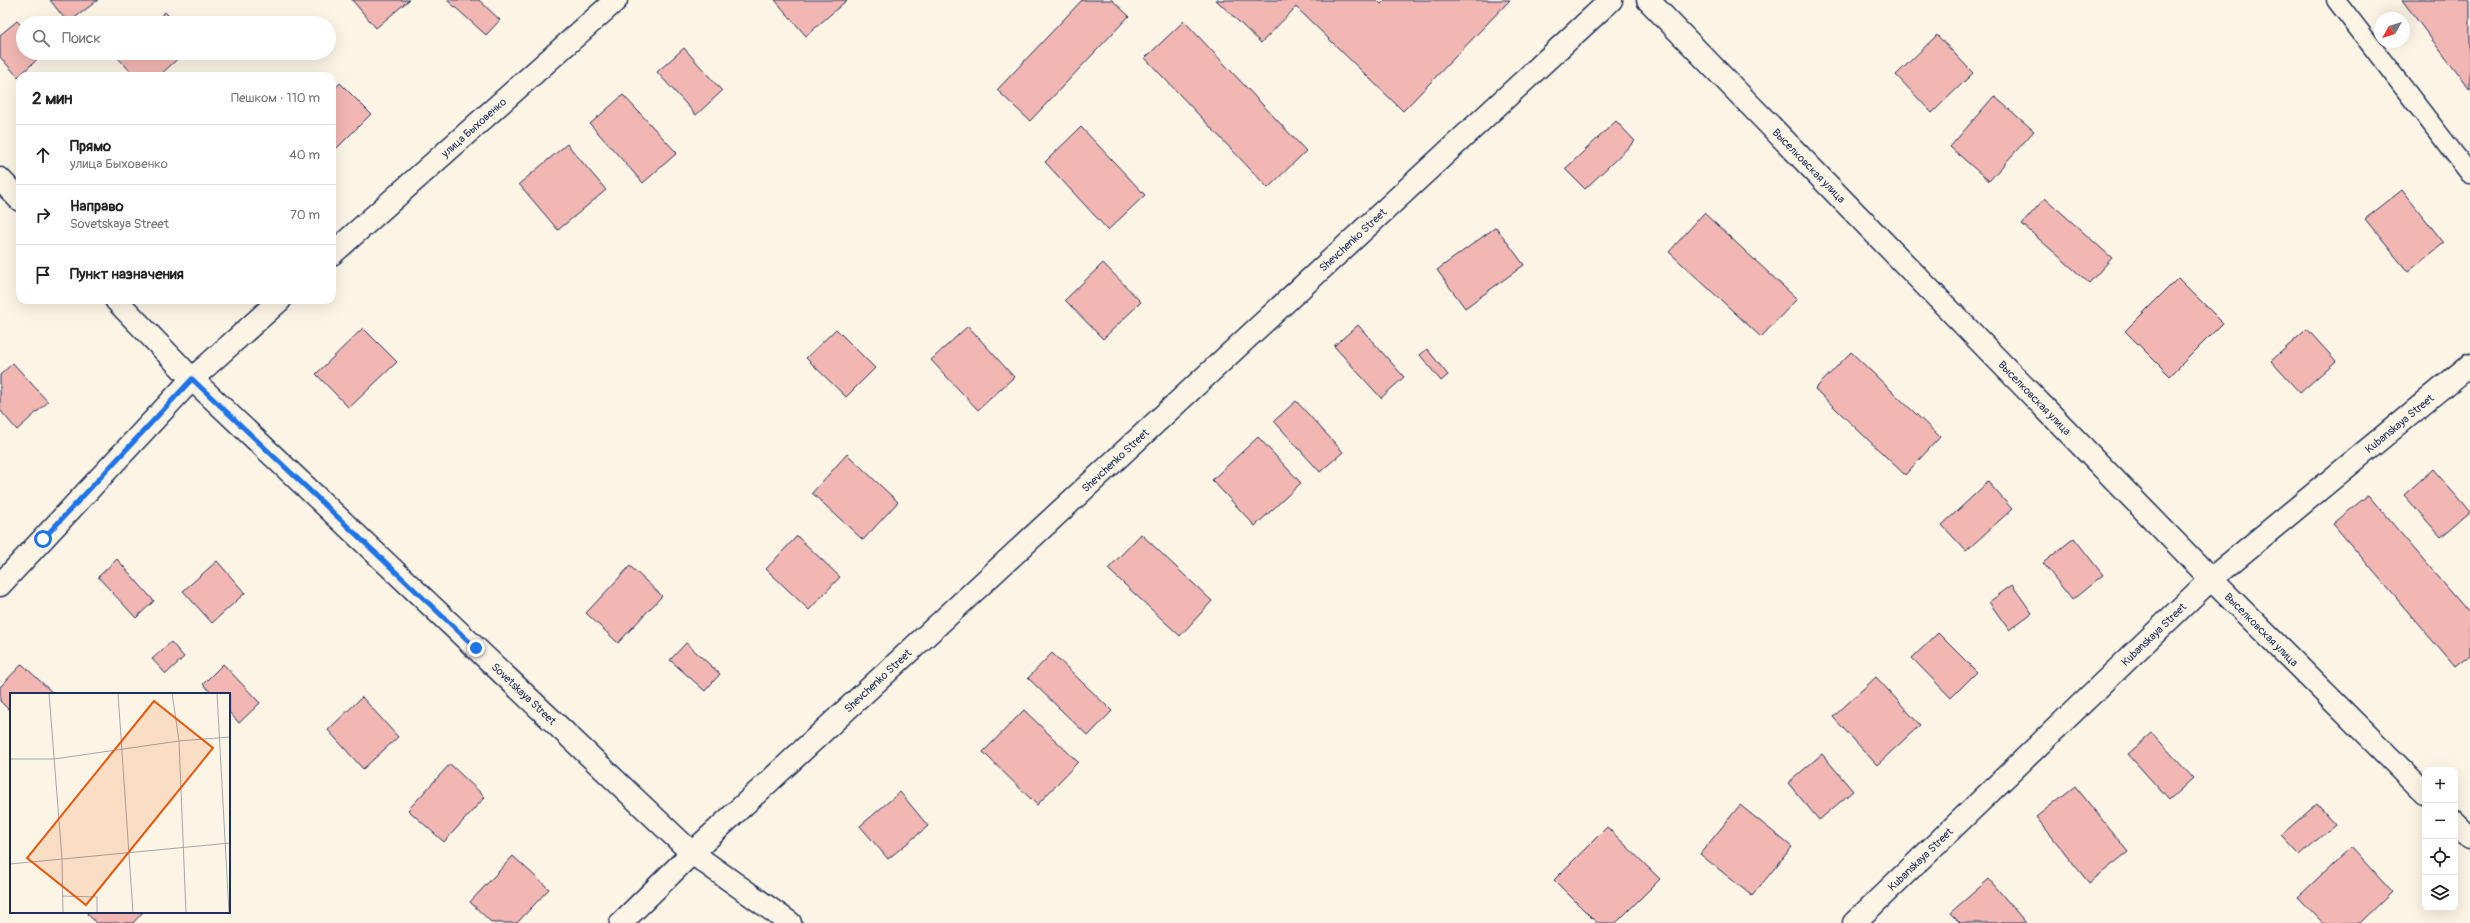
<!DOCTYPE html>
<html lang="ru">
<head>
<meta charset="utf-8">
<style>
  :root { --surface:#fff; --page:#f6f6f6; --text:#222; --muted:#767676; --line:#e0e0e0 }
  body { margin:0; font-family:Pangolin,sans-serif; background:var(--page); color:var(--text) }
  .controls { position:absolute; right:12px; bottom:12px; display:grid; overflow:hidden; border-radius:8px; box-shadow:0 4px 16px #0002 }
  .controls button { width:36px; height:36px; display:grid; place-items:center; padding:0; border:0; border-bottom:1px solid var(--line); background:var(--surface); color:var(--text); font:20px sans-serif }
  .compass { position:absolute; left:2374px; top:12px; width:36px; height:36px; border-radius:50%; background:var(--surface); box-shadow:0 4px 16px #0002; rotate:231deg }
  .stop { position:absolute; width:12px; height:12px; margin:-9px; border:3px solid #1a73e8; border-radius:50%; background:#fff }
  .stop.end { background:#1a73e8; border-color:#fff; box-shadow:0 1px 4px #0008 }
  .list { margin:0; padding:0; list-style:none }
  h2 { display:flex; justify-content:space-between; align-items:center; height:52px; margin:0; padding:0 16px; font-size:17px }
  h2 small { font-size:13px; font-weight:400; color:var(--muted) }
  .list li { display:grid; grid-template-columns:26px 1fr auto; gap:12px; align-items:center; box-sizing:border-box; height:60px; padding:0 16px; border-top:1px solid var(--line) }
  .list b { display:block; font-size:15px; white-space:nowrap }
  .list p { margin:0; font-size:13px; white-space:nowrap; color:var(--muted) }
  .list em { font-size:13px; font-style:normal; color:var(--muted) }
  .icon { flex:none; width:22px; height:22px; fill:none; stroke:currentColor; stroke-width:2; stroke-linecap:round; stroke-linejoin:round }
  .map { position:relative; flex:none; width:2470px; height:923px; overflow:hidden }
  .search { position:absolute; background:var(--surface); box-shadow:0 4px 16px #0002; left:16px; top:16px; width:320px; height:44px; display:flex; align-items:center; gap:10px; box-sizing:border-box; padding:0 14px; border-radius:22px; color:var(--muted); font-size:15px }
  .panel { position:absolute; background:var(--surface); box-shadow:0 4px 16px #0002; left:16px; top:72px; width:320px; height:232px; border-radius:12px }
  .map>svg:first-child { display:block }
  .building { fill:#f2b7b3; stroke:#1b2f5e }
  .lines { fill:none; stroke-linecap:round; stroke-linejoin:round }
  .service-casing { stroke:#1b2f5e; stroke-width:21 }
  .minor-casing { stroke:#1b2f5e; stroke-width:25 }
  .tertiary-casing { stroke:#1b2f5e; stroke-width:25 }
  .service { stroke:#fcf5e5; stroke-width:18 }
  .minor { stroke:#fcf5e5; stroke-width:22 }
  .tertiary { stroke:#fcf5e5; stroke-width:22 }
  .route { stroke:#1a73e8; stroke-width:5 }
  .labels { text-anchor:middle; dominant-baseline:central; stroke-width:4; stroke-linejoin:round; paint-order:stroke }
  .street-label { font-size:11px; fill:#1b2f5e; stroke:#fcf5e5 }
  .inset-road { fill:none; stroke:#a2a6af; stroke-width:1 }
  .view { fill:#e8590c; fill-opacity:0.15; stroke:#e8590c; stroke-width:2 }
  .inset-edge { fill:none; stroke:#1b2f5e; stroke-width:2 }
</style>
</head>
<body>
<div class="map">
<svg width="2470" height="923" viewBox="0 0 2470 923">
  <rect width="100%" height="100%" fill="#fcf5e5"/>
  <filter id="ink" filterUnits="userSpaceOnUse"><feTurbulence type="fractalNoise" baseFrequency=".025" numOctaves="2"/><feDisplacementMap in="SourceGraphic" scale="8" xChannelSelector="R" yChannelSelector="G"/><feConvolveMatrix kernelMatrix="1 2 1 2 8 2 1 2 1" color-interpolation-filters="sRGB"/></filter>
  <g filter="url(#ink)">
    <g class="building">
      <polygon points="50,0 98,0 68,23"/>
      <polygon points="352,0 409,0 376,28"/>
      <polygon points="447,0 479,0 500,20 486,35"/>
      <polygon points="775,0 847,0 806,36"/>
      <polygon points="1082,0 1112,0 1129,16 1030,121 997,90"/>
      <polygon points="1216,0 1377,0 1381,4 1385,0 1510,0 1403,111 1296,7 1261,43"/>
      <polygon points="2402,0 2470,0 2470,90"/>
      <polygon points="165,12 176,23 153,23"/>
      <polygon points="17,21 23,27 23,53 44,53 18,77 0,57 0,35"/>
      <polygon points="1184,21 1306,151 1268,188 1145,58"/>
      <polygon points="1937,35 1973,73 1932,113 1896,75"/>
      <polygon points="684,48 722,91 696,115 657,72"/>
      <polygon points="121,53 184,53 159,76 135,76 117,57"/>
      <polygon points="340,83 371,114 332,153 332,92"/>
      <polygon points="623,95 677,153 643,183 590,124"/>
      <polygon points="1994,96 2034,131 1989,181 1950,147"/>
      <polygon points="1616,121 1635,141 1585,189 1565,169"/>
      <polygon points="1081,127 1145,195 1108,230 1045,162"/>
      <polygon points="567,144 606,190 558,230 519,184"/>
      <polygon points="2402,190 2444,243 2408,272 2365,219"/>
      <polygon points="2045,198 2112,258 2089,283 2022,224"/>
      <polygon points="1704,213 1797,299 1761,337 1669,252"/>
      <polygon points="1496,227 1524,265 1465,308 1437,270"/>
      <polygon points="1103,263 1141,302 1103,339 1065,300"/>
      <polygon points="2178,278 2223,323 2170,376 2125,331"/>
      <polygon points="1358,325 1404,377 1381,398 1334,346"/>
      <polygon points="968,326 1014,377 978,410 931,360"/>
      <polygon points="363,328 397,362 349,408 316,374"/>
      <polygon points="836,329 875,368 846,397 806,358"/>
      <polygon points="2307,329 2336,361 2300,393 2271,361"/>
      <polygon points="1427,349 1448,375 1441,381 1420,355"/>
      <polygon points="1851,352 1940,437 1905,475 1815,389"/>
      <polygon points="13,363 48,402 17,430 0,410 0,375"/>
      <polygon points="1296,401 1343,452 1320,472 1274,421"/>
      <polygon points="1258,437 1301,483 1255,526 1212,480"/>
      <polygon points="847,454 898,502 863,540 812,493"/>
      <polygon points="2433,469 2470,512 2441,537 2404,495"/>
      <polygon points="1988,482 2012,509 1966,551 1942,525"/>
      <polygon points="2368,495 2470,614 2470,655 2455,667 2333,524"/>
      <polygon points="1141,534 1212,601 1180,636 1108,569"/>
      <polygon points="797,536 840,577 809,610 766,569"/>
      <polygon points="2074,538 2103,575 2072,600 2043,563"/>
      <polygon points="117,559 154,601 136,618 98,577"/>
      <polygon points="217,561 245,593 212,623 183,591"/>
      <polygon points="630,566 662,596 618,643 586,613"/>
      <polygon points="2012,585 2032,613 2009,630 1989,602"/>
      <polygon points="1938,633 1977,672 1951,698 1912,658"/>
      <polygon points="171,642 184,657 166,674 152,659"/>
      <polygon points="686,643 720,674 705,691 670,660"/>
      <polygon points="1052,653 1112,711 1088,736 1028,678"/>
      <polygon points="22,664 54,694 11,694 11,712 0,701 0,687"/>
      <polygon points="223,664 260,703 239,723 229,712 229,694 212,694 203,684"/>
      <polygon points="1876,677 1920,725 1877,765 1833,717"/>
      <polygon points="362,697 398,737 363,769 328,730"/>
      <polygon points="1024,710 1078,762 1037,805 983,752"/>
      <polygon points="2152,733 2193,778 2169,800 2128,754"/>
      <polygon points="1822,754 1853,791 1819,820 1788,783"/>
      <polygon points="450,764 485,797 444,842 408,810"/>
      <polygon points="2075,786 2128,852 2089,883 2036,817"/>
      <polygon points="900,792 928,826 888,859 860,826"/>
      <polygon points="2317,804 2335,824 2300,855 2281,835"/>
      <polygon points="1740,805 1792,847 1752,896 1700,854"/>
      <polygon points="1607,827 1660,879 1616,923 1597,923 1554,880"/>
      <polygon points="2351,847 2392,892 2360,923 2323,923 2298,897"/>
      <polygon points="513,856 549,889 517,923 492,923 470,902"/>
      <polygon points="1989,879 2026,923 1960,923 1950,913"/>
      <polygon points="88,912 143,912 133,923 97,923 87,914"/>
    </g>
    <g class="lines">
      <defs>
        <polyline id="service" points="2336,0 2470,174"/>
        <g id="minor">
          <polyline points="0,179 20,200"/>
          <path id="s1" d="M332,254l284,-254"/>
          <path id="s2" d="M116,300l76,79 500,474 98,70"/>
          <polyline points="0,585 192,379 280,300"/>
          <path id="s3" d="M621,923l71,-70 919,-853"/>
          <path id="s4" d="M1854,923l357,-344 259,-214"/>
        </g>
        <g id="tertiary">
          <path id="s5" d="M1648,0l563,579 214,214"/>
          <polyline points="2455,823 2470,838"/>
        </g>
      </defs>
      <use href="#service" class="service-casing"/>
      <use href="#minor" class="minor-casing"/>
      <use href="#tertiary" class="tertiary-casing"/>
      <use href="#service" class="service"/>
      <use href="#minor" class="minor"/>
      <use href="#tertiary" class="tertiary"/>
    </g>
  </g>
  <g class="lines" filter="url(#ink)">
    <polyline class="route" points="43,539 192,379 476,648"/>
  </g>
  <g class="labels">
    <g class="street-label">
      <text stroke="none"><textPath href="#s1" startOffset="190">улица Быховенко</textPath></text>
      <text stroke="none"><textPath href="#s5" startOffset="231">Выселковская улица</textPath></text>
      <text stroke="none"><textPath href="#s3" startOffset="1001">Shevchenko Street</textPath></text>
      <text stroke="none"><textPath href="#s5" startOffset="555">Выселковская улица</textPath></text>
      <text stroke="none"><textPath href="#s4" startOffset="740">Kubanskaya Street</textPath></text>
      <text stroke="none"><textPath href="#s3" startOffset="677">Shevchenko Street</textPath></text>
      <text stroke="none"><textPath href="#s5" startOffset="879">Выселковская улица</textPath></text>
      <text stroke="none"><textPath href="#s4" startOffset="416">Kubanskaya Street</textPath></text>
      <text stroke="none"><textPath href="#s3" startOffset="353">Shevchenko Street</textPath></text>
      <text stroke="none"><textPath href="#s2" startOffset="567">Sovetskaya Street</textPath></text>
      <text stroke="none"><textPath href="#s4" startOffset="92">Kubanskaya Street</textPath></text>
    </g>
  </g>
  <g transform="translate(10 693)">
    <rect width="220" height="220" fill="#fcf5e5"/>
    <path class="inset-road" d="M39,0l13,166 1,54M108,0l15,220M162,0l7,48 7,172M207,0l12,220M0,66h44l125,-18 51,-4M0,171l220,-21M53,203l34,1v16"/>
    <path class="view" d="M144,8l59,47 -127,157 -59,-47z"/>
    <rect width="220" height="220" class="inset-edge"/>
  </g>
</svg>
<div class="controls">
<button>+</button>
<button>−</button>
<button><svg class="icon" aria-label="locate" viewBox="0 0 24 24"><circle cx="12" cy="12" r="6"/><path d="M12 2v4M12 18v4M2 12h4M18 12h4"/></svg></button>
<button><svg class="icon" aria-label="layers" viewBox="0 0 24 24"><path d="M12 4l9 5-9 5-9-5zM3 14l9 5 9-5"/></svg></button>
</div>
<svg class="compass" viewBox="-18 -18 36 36"><path d="M0-13l5 13h-10z" fill="#e53935"/><path d="M0 13l5-13h-10z" fill="#767676"/></svg>
<div class="stop" style="left:43px;top:539px"></div>
<div class="stop end" style="left:476px;top:648px"></div>
<div class="search"><svg class="icon" aria-label="search" viewBox="0 0 24 24"><circle cx="10" cy="10" r="6"/><path d="M15 15l6 6"/></svg>Поиск</div>
<section class="panel">
<h2>2 мин<small>Пешком · 110 m</small></h2>
<ul class="list">
<li><svg class="icon" aria-label="ahead" viewBox="0 0 24 24"><path d="M12 20V5M6 11l6-6 6 6"/></svg><div><b>Прямо</b><p>улица Быховенко</p></div><em>40 m</em></li>
<li><svg class="icon" aria-label="right" viewBox="0 0 24 24"><path d="M7 20v-9h11M14 6l5 5-5 5"/></svg><div><b>Направо</b><p>Sovetskaya Street</p></div><em>70 m</em></li>
<li><svg class="icon" aria-label="arrive" viewBox="0 0 24 24"><path d="M6 21V4h12l-3 4 3 4H6"/></svg><div><b>Пункт назначения</b></div></li>
</ul>
</section>
</div>
</body>
</html>
